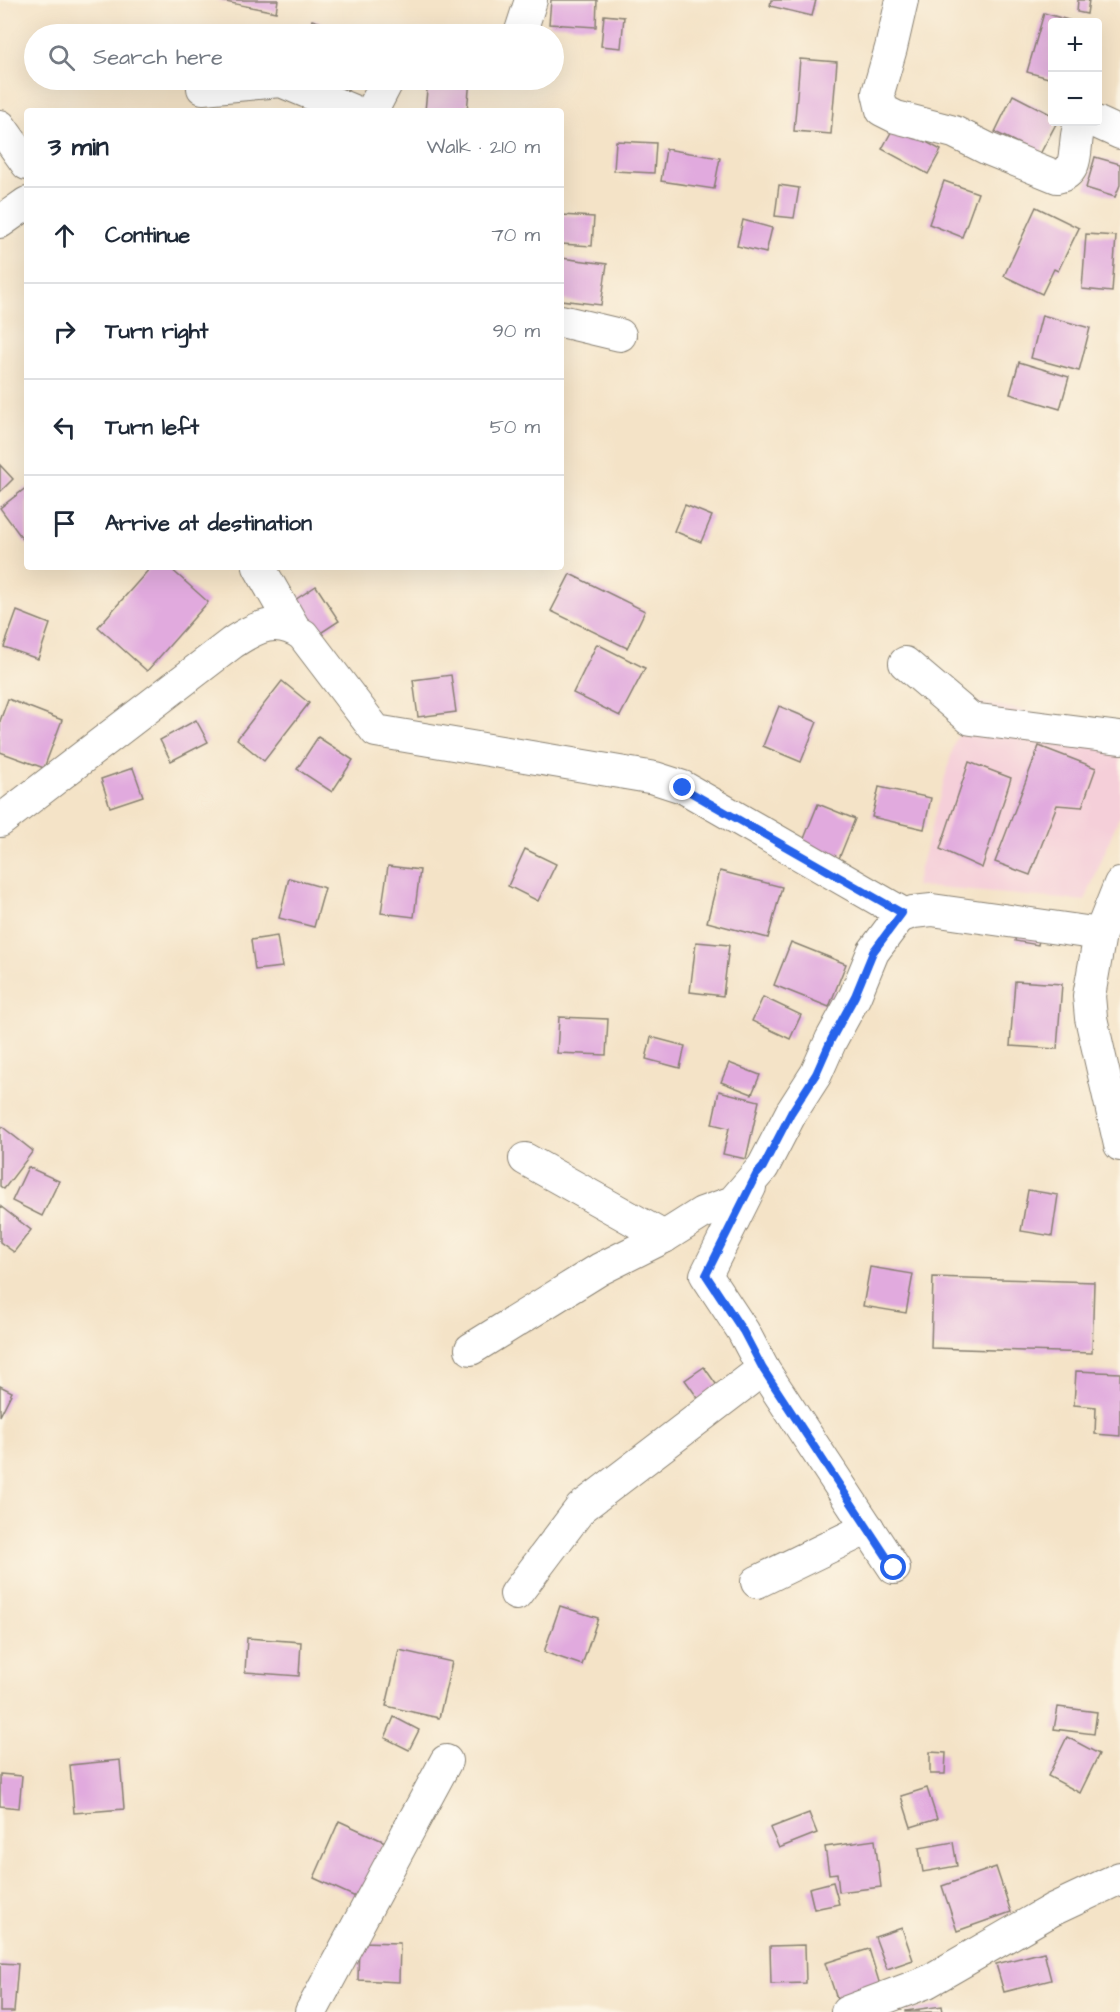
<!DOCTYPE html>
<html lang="en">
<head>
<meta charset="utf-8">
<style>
  :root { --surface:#fff; --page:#f2f2f3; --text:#1f2937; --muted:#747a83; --line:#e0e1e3 }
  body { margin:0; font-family:"Architects Daughter",sans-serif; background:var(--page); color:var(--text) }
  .controls { position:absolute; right:18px; top:18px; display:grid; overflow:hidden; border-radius:6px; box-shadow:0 6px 24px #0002 }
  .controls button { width:54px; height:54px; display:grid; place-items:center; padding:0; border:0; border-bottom:2px solid var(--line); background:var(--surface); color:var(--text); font:30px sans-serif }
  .stop { position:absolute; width:18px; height:18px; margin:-14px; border:4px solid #2563eb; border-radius:50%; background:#fff }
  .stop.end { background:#2563eb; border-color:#fff; box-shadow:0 2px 6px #0008 }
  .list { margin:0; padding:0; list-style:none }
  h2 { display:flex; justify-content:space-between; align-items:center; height:78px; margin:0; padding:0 24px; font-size:26px }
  h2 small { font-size:20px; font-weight:400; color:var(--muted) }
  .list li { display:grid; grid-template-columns:39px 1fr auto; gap:18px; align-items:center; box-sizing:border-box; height:96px; padding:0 24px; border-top:2px solid var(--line) }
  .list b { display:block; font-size:22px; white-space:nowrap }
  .list em { font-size:20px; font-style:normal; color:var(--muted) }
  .icon { flex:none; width:33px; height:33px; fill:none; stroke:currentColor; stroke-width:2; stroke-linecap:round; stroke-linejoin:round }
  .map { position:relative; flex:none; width:1120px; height:2012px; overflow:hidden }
  .search { position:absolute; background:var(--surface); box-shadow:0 6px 24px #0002; left:24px; top:24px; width:540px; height:66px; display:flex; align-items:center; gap:15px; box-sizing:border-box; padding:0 21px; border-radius:33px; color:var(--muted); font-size:22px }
  .panel { position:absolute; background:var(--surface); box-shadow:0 6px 24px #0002; left:24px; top:108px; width:540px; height:462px; border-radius:6px }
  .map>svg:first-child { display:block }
  .built { fill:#f5cfd9 }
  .building { fill:#e1aade }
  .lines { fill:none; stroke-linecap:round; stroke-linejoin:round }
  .minor-casing { stroke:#888072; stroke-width:34 }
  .minor { stroke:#fff; stroke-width:32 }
  .route { stroke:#2563eb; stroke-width:8 }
</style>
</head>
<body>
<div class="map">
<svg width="1120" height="2012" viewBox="0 0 1120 2012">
  <rect width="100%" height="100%" fill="#fcf5e5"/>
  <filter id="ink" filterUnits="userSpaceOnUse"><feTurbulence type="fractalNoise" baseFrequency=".0167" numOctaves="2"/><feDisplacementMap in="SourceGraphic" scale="12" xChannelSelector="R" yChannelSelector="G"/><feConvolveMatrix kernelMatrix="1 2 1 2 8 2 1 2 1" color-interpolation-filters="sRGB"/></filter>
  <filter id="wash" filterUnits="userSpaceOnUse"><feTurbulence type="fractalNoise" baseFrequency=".008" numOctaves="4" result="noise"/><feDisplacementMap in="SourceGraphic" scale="24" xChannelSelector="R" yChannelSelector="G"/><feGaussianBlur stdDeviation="1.35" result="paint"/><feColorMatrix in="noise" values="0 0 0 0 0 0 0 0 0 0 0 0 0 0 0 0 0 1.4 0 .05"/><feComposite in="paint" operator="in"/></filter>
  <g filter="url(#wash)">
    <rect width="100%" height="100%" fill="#f4e3c7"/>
    <polygon class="built" points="979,702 1067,719 1120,747 1120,814 1085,901 915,886 955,741"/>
    <g id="blocks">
      <g class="building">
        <polygon points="216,0 278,0 276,12"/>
        <polygon points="551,0 597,0 596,27 549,24"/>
        <polygon points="771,0 816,0 812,16 770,6"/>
        <polygon points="1078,0 1089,0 1087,14 1077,12"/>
        <polygon points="1044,13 1075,22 1052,22 1052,79 1027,72"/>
        <polygon points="604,15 624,17 621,48 601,46"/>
        <polygon points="312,20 356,34 308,34"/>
        <polygon points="800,59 837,62 831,134 794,131"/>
        <polygon points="318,80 352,80 348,90"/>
        <polygon points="428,80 470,80 467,111 425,111"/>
        <polygon points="1013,95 1052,115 1052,122 1057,122 1040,154 995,132"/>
        <polygon points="895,125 941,150 928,174 882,149"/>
        <polygon points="616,141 656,143 654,173 614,171"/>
        <polygon points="666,149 720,158 714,189 661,181"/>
        <polygon points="1095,157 1120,164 1120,185 1115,197 1086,188"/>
        <polygon points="944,181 978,193 962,237 929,224"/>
        <polygon points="779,185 799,188 794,218 775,216"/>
        <polygon points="1036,207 1079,228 1058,271 1054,269 1042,294 1004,276"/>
        <polygon points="561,215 594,217 592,246 561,244"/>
        <polygon points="743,220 772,228 766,253 737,246"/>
        <polygon points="1086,234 1116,236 1112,292 1082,289"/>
        <polygon points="561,258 607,264 601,305 561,300"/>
        <polygon points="1042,315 1090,328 1079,371 1031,358"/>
        <polygon points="1019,362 1069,377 1060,409 1010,394"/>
        <polygon points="0,465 13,479 0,492"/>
        <polygon points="27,487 27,545 0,508"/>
        <polygon points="685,505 712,516 701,542 674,531"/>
        <polygon points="151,567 169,567 208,602 147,671 98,627"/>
        <polygon points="570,574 645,611 627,648 551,611"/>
        <polygon points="316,586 339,621 316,636 292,602"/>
        <polygon points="17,611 50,624 38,659 4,647"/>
        <polygon points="597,644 645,668 620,716 573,693"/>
        <polygon points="451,675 456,712 418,717 413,680"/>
        <polygon points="282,681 309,703 264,761 237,739"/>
        <polygon points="8,699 62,720 44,768 0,752 0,721"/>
        <polygon points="779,706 817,722 801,762 763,746"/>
        <polygon points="196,720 208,742 171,761 160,740"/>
        <polygon points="318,737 353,760 332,792 297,769"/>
        <polygon points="1039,746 1096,768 1082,807 1057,805 1030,875 995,862"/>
        <polygon points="969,762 1011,778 982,868 940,849"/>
        <polygon points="133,768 143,796 110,807 101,779"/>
        <polygon points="879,787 931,798 924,829 872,817"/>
        <polygon points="818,804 855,819 838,861 801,846"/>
        <polygon points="525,849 556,864 538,901 508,886"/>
        <polygon points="388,866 420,870 414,917 381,913"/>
        <polygon points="720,871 782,887 768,938 707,922"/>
        <polygon points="289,878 325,888 314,927 279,918"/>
        <polygon points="1017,926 1041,931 1038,945 1015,941"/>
        <polygon points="277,936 282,967 255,970 251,940"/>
        <polygon points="696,942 729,945 723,996 690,992"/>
        <polygon points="791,942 846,964 829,1007 774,985"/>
        <polygon points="1015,981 1062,984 1057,1049 1010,1046"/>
        <polygon points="763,997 801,1015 790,1039 752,1021"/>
        <polygon points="559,1017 608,1019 606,1055 557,1053"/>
        <polygon points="651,1037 685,1046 680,1068 646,1059"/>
        <polygon points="729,1063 760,1075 752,1094 721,1082"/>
        <polygon points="719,1091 759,1101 746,1159 723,1154 729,1128 712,1124"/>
        <polygon points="0,1125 33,1151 4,1189 0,1186"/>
        <polygon points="28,1167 59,1181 42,1216 12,1201"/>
        <polygon points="1028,1190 1058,1195 1052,1236 1021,1231"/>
        <polygon points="0,1206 31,1230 14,1252 0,1242"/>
        <polygon points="870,1267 913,1274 906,1313 863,1306"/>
        <polygon points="933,1277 1094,1282 1092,1353 931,1348"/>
        <polygon points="704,1367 721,1391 702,1404 685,1380"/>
        <polygon points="1076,1371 1120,1373 1120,1436 1095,1434 1096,1407 1074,1405"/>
        <polygon points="0,1386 12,1392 0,1416"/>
        <polygon points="560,1606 598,1618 582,1665 544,1652"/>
        <polygon points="247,1638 301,1642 299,1676 245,1672"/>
        <polygon points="399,1650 452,1662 439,1718 386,1706"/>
        <polygon points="1058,1707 1097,1712 1094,1734 1054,1729"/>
        <polygon points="394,1717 419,1730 409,1750 385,1738"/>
        <polygon points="1067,1737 1099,1754 1080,1793 1048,1776"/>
        <polygon points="930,1752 946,1753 945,1774 930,1774"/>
        <polygon points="120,1760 124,1809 74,1813 70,1765"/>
        <polygon points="0,1774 22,1776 19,1808 0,1806"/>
        <polygon points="927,1788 937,1819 911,1827 901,1796"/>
        <polygon points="809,1813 817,1833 779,1848 770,1828"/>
        <polygon points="339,1821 385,1842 360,1899 314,1878"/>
        <polygon points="875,1840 881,1887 839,1892 837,1873 829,1874 825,1847"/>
        <polygon points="953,1842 957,1866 923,1872 919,1848"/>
        <polygon points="996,1867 1011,1912 957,1931 942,1886"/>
        <polygon points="833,1882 839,1904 814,1909 809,1888"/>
        <polygon points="902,1928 913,1960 887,1969 875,1937"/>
        <polygon points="359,1942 400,1943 399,1982 358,1980"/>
        <polygon points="805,1945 806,1983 771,1984 770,1946"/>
        <polygon points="869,1949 880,1985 837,1999 825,1963"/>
        <polygon points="1044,1952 1051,1980 1004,1992 996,1964"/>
        <polygon points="0,1963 18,1964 14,2012 0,2012"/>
        <polygon points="942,2006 943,2012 906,2012 906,2011"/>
      </g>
    </g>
  </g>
  <g filter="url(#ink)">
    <use href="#blocks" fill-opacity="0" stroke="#888072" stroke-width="1.5"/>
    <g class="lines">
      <defs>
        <g id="minor">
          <path d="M902,0l-11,48 -13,45 4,17 14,7 58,15 34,17 69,28c27,-5 13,-39 25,-55"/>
          <polyline points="520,34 531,0"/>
          <polyline points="203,88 281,81 353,111"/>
          <polyline points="372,111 388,80"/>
          <polyline points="1096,122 1120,133"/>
          <polyline points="0,126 27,164"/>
          <polyline points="0,222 27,203"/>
          <polyline points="561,321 620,335"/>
          <polyline points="259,567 294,628"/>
          <polyline points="905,663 971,719 1120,738"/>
          <path d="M0,821l232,-178c24,-16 45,-27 71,-8l73,96 279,47 28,9 219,126v3l11,-4 19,-2 168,24"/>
          <polyline points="1120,884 1100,934 1089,996 1091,1018 1120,1145"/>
          <polyline points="525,1159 664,1237"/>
          <polyline points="471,1349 600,1269 664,1237 702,1213 733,1202 763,1167 791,1113 816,1074 831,1040 855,996 873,952 902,913"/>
          <polyline points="763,1369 894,1568"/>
          <polyline points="757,1582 868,1528"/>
          <polyline points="516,1594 581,1508 763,1369 743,1331 706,1275 750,1187"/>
          <polyline points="311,2012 446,1761"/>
          <polyline points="847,2012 927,1982 1052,1910 1120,1878"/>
        </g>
      </defs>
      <use href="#minor" class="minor-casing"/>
      <use href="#minor" class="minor"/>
    </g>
  </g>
  <g class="lines" filter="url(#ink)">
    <polyline class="route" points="683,788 902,913 873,952 855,996 831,1040 816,1074 791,1113 763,1167 756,1175 706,1275 743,1331 763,1369 894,1568"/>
  </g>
</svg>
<div class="controls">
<button>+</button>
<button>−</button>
</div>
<div class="stop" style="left:894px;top:1568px"></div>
<div class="stop end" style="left:683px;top:788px"></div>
<div class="search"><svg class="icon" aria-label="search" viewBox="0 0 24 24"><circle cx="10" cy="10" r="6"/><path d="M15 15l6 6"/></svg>Search here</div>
<section class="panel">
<h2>3 min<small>Walk · 210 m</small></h2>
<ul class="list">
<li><svg class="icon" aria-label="ahead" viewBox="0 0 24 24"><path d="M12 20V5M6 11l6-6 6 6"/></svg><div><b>Continue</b></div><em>70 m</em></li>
<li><svg class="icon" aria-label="right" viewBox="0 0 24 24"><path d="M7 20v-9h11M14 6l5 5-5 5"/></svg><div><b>Turn right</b></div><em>90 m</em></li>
<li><svg class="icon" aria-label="left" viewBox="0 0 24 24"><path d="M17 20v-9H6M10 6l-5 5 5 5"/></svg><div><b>Turn left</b></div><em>50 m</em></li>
<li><svg class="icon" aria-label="arrive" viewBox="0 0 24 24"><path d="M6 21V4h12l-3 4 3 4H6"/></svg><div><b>Arrive at destination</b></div></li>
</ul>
</section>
</div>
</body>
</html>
